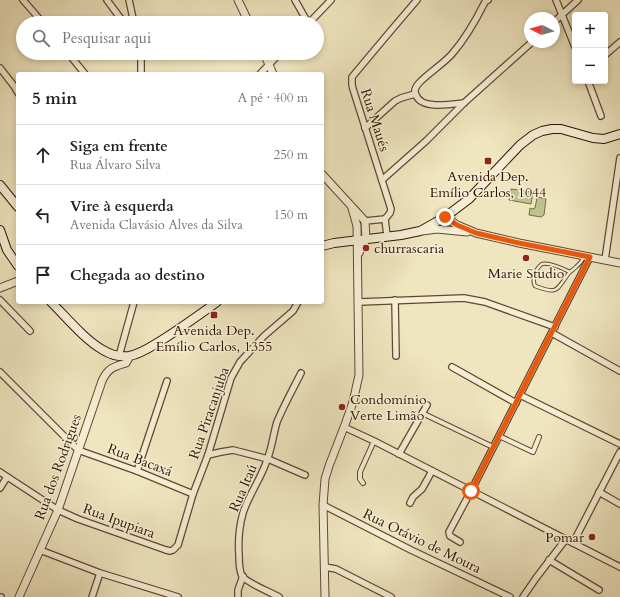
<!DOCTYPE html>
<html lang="pt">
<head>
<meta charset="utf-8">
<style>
  :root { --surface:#fff; --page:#f6f6f6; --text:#222; --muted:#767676; --line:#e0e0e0 }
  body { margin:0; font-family:Cardo,serif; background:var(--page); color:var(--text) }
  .controls { position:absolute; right:12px; top:12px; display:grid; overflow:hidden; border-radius:4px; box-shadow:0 2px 6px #0003 }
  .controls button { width:36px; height:36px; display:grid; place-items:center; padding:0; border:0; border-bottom:1px solid var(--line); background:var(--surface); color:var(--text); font:20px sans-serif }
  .compass { position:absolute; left:524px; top:12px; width:36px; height:36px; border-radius:50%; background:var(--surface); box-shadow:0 2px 6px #0003; rotate:276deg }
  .stop { position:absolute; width:12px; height:12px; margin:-9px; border:3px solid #ea580c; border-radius:50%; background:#fff }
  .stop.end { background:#ea580c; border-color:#fff; box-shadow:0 1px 4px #0008 }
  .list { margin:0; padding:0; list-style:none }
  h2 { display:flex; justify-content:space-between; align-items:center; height:52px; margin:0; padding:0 16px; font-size:17px }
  h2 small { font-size:13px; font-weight:400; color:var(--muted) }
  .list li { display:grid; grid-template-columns:26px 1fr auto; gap:12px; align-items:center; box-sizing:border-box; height:60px; padding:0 16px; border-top:1px solid var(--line) }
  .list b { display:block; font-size:15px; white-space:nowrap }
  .list p { margin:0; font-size:13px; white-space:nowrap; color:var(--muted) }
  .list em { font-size:13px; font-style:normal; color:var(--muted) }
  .icon { flex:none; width:22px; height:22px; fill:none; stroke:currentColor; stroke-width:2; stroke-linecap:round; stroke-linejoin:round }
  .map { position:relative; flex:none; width:620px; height:597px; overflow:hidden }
  .search { position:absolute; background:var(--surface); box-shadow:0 2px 6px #0003; left:16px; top:16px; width:308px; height:44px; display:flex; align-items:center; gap:10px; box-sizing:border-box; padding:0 14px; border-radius:22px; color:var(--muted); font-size:15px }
  .panel { position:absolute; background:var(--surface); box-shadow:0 2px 6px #0003; left:16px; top:72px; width:308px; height:232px; border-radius:4px }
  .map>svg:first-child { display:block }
  .green { fill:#bdc38f; stroke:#766c48 }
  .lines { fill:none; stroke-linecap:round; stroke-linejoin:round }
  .service-casing { stroke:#604830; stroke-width:4.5 }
  .pedestrian-casing { stroke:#604830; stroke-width:6 }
  .minor-casing { stroke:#604830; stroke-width:8 }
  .tertiary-casing { stroke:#604830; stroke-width:9 }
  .secondary-casing { stroke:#301400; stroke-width:10 }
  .service { stroke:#f5eed5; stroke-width:2.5 }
  .pedestrian { stroke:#f5eed5; stroke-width:4 }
  .minor { stroke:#f5eed5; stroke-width:5.5 }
  .tertiary { stroke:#f5eed5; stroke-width:7 }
  .secondary { stroke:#f5eed5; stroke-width:8 }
  .route { stroke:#ea580c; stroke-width:5 }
  .poi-dot { fill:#8f2418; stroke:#f5eed5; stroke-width:1.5 }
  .labels { text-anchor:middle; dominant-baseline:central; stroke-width:3; stroke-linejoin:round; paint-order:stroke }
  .street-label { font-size:14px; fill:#301400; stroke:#f5eed5 }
  .poi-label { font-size:14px; fill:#301400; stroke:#f5eed5 }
</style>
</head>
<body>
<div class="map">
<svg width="620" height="597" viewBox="0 0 620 597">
  <rect width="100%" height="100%" fill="#efe5bf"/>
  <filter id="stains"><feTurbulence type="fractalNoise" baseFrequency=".005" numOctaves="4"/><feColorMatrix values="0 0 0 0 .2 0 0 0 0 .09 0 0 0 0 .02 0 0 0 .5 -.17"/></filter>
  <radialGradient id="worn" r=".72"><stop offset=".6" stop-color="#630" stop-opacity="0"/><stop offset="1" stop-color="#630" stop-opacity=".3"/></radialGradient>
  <g class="green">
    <polygon points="511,189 533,192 531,204 509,200"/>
    <polygon points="538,197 546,199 544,215 541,217 529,215 530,208 532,209 535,208 537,198"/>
  </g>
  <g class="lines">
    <defs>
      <path id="service" d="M570,272c-6,-3 -21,-10 -28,-8 -3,2 -6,7 -7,10 -2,5 -2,8 0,12 24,9 21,4 34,-13 2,-2 5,-4 7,-6 4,-3 6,-6 8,-10"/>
      <g id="pedestrian">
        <polyline points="422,413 493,447"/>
        <polyline points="499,436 533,452 539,437"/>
        <polyline points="363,483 360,479 360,472 374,441"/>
      </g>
      <g id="minor">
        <polyline points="23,0 43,23"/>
        <polyline points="107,0 124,23"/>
        <polyline points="129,0 134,23"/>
        <polyline points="295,0 308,23"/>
        <polyline points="556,0 575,47"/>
        <polyline points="554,22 578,0"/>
        <polyline points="309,23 331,0"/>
        <polyline points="68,53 85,74"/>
        <polyline points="140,53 141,60 141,74"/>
        <polyline points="605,55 620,42"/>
        <polyline points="0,68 14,86 18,93"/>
        <polyline points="260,74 280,53"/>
        <polyline points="588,81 601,116"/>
        <path d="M464,103c-12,1 -43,7 -48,-8 -3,-5 0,-9 4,-13 10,-10 23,-18 32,-28 14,-16 24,-34 33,-52l3,-2"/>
        <polyline points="365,128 395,101 401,98 415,94"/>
        <polyline points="382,180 426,141 464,103 532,42"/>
        <polyline points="385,219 387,236"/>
        <polyline points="365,221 385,219 390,213 391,209 353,89 352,85 352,77 388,34 417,0"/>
        <polyline points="605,260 620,158"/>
        <polyline points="0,300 30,331"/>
        <polyline points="395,300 396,356"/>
        <polyline points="359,302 464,298 485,302 555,327"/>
        <polyline points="552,333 620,371"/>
        <polyline points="119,356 134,302"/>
        <polyline points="452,367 516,403"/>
        <polyline points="0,372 78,450 137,471 193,494"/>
        <polyline points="520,395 620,444"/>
        <polyline points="344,427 374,441 620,567"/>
        <polyline points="399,454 427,405"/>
        <polyline points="208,455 221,452 233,450 268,459 305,475"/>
        <polyline points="137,471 167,381"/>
        <polyline points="0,472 58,510 78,519 166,550 170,551 173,550 178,545 193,494 208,455 231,378 240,362 264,336 293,311 298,302"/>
        <polyline points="0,488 7,477"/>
        <polyline points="599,492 620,504"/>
        <polyline points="410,503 413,497 422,489 432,471"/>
        <polyline points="323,505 411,550 510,597"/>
        <polyline points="460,542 450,536 449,532 471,491 590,257"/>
        <polyline points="573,543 620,452"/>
        <polyline points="40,550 100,573 178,597"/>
        <polyline points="549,560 599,590"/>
        <polyline points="325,567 336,569 391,597"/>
        <polyline points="0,597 1,597"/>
        <polyline points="92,597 100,573"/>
        <polyline points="238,597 238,590 243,576"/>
        <path d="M279,597c-9,-5 -32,-14 -37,-21 -3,-6 -3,-15 -3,-21 -1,-15 0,-28 4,-42 6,-19 18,-34 24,-53 5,-12 6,-25 10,-38 7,-17 16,-33 24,-49"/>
        <polyline points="523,597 536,578 566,539"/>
      </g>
      <g id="tertiary">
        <polyline points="238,0 249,23"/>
        <polyline points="264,53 273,74"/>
        <polyline points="322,174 365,221 366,239 359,253"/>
        <polyline points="445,217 457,225 476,233 519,243 620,263"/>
        <polyline points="422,231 437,229 467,232"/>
        <polyline points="0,288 18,281"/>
        <path d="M19,597l39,-87 44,-129c6,-13 11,-14 24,-18l4,-7"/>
        <polyline points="325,597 323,505 325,479 329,466 346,422 353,402 359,375 357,226 352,208"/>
      </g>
      <g id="secondary">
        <polyline points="0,185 18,207"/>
        <polyline points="0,230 7,250 18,266"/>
        <polyline points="322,246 334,243 401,235 420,231 445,217 469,199 520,145 533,135 542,131 552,129 561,129 593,138 604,139 620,134"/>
        <path d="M51,302c15,15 34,38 52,48 8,5 17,7 26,6 12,-2 23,-10 33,-16 19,-12 37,-25 55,-38"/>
      </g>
    </defs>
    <use href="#service" class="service-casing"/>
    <use href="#pedestrian" class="pedestrian-casing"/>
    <use href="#minor" class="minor-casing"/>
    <use href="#tertiary" class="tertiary-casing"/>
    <use href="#secondary" class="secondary-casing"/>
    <use href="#service" class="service"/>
    <use href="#pedestrian" class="pedestrian"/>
    <use href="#minor" class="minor"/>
    <use href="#tertiary" class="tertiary"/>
    <use href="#secondary" class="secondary"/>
  </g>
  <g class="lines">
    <polyline class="route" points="445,217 457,225 476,233 519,243 590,257 471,491"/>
  </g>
  <g class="poi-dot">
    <rect x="484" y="157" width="8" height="8" rx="2"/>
    <circle cx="366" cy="248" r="4"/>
    <circle cx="526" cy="258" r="4"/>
    <rect x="210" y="311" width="8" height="8" rx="2"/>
    <circle cx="342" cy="407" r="4"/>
    <circle cx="592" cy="537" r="4"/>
  </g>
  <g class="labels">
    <g class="street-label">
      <text transform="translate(375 120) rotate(72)">Rua Maués</text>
      <text transform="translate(209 413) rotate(-71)">Rua Piracanjuba</text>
      <text transform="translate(140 460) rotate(21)">Rua Bacaxá</text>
      <text transform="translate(58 467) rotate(-70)">Rua dos Rodrigues</text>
      <text transform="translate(243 488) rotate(-67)">Rua Itaú</text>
      <text transform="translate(119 521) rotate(20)">Rua Ipupiara</text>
      <text transform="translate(422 541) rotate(26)">Rua Otávio de Moura</text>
    </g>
    <g class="poi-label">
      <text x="488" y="176">Avenida Dep.<tspan x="488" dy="16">Emílio Carlos, 1044</tspan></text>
      <text x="374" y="248" text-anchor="start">churrascaria</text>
      <text x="526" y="273">Marie Studio</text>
      <text x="214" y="330">Avenida Dep.<tspan x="214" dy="16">Emílio Carlos, 1355</tspan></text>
      <text x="350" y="399" text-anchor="start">Condomínio<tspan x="350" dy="16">Verte Limão</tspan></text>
      <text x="584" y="537" text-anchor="end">Pomar</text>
    </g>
  </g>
  <rect width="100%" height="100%" filter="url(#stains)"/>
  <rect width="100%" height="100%" fill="url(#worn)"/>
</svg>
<div class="controls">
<button>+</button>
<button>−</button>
</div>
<svg class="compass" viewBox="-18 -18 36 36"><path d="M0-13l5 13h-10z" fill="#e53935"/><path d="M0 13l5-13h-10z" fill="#767676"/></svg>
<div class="stop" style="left:471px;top:491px"></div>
<div class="stop end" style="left:445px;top:217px"></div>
<div class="search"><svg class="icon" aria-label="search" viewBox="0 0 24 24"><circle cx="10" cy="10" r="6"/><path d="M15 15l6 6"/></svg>Pesquisar aqui</div>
<section class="panel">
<h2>5 min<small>A pé · 400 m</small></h2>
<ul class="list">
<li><svg class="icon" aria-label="ahead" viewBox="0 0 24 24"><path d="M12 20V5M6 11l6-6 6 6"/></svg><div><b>Siga em frente</b><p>Rua Álvaro Silva</p></div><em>250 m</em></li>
<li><svg class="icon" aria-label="left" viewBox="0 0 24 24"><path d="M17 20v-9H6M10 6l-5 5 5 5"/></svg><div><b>Vire à esquerda</b><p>Avenida Clavásio Alves da Silva</p></div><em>150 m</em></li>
<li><svg class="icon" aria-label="arrive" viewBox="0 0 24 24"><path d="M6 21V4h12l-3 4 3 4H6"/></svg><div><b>Chegada ao destino</b></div></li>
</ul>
</section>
</div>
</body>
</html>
